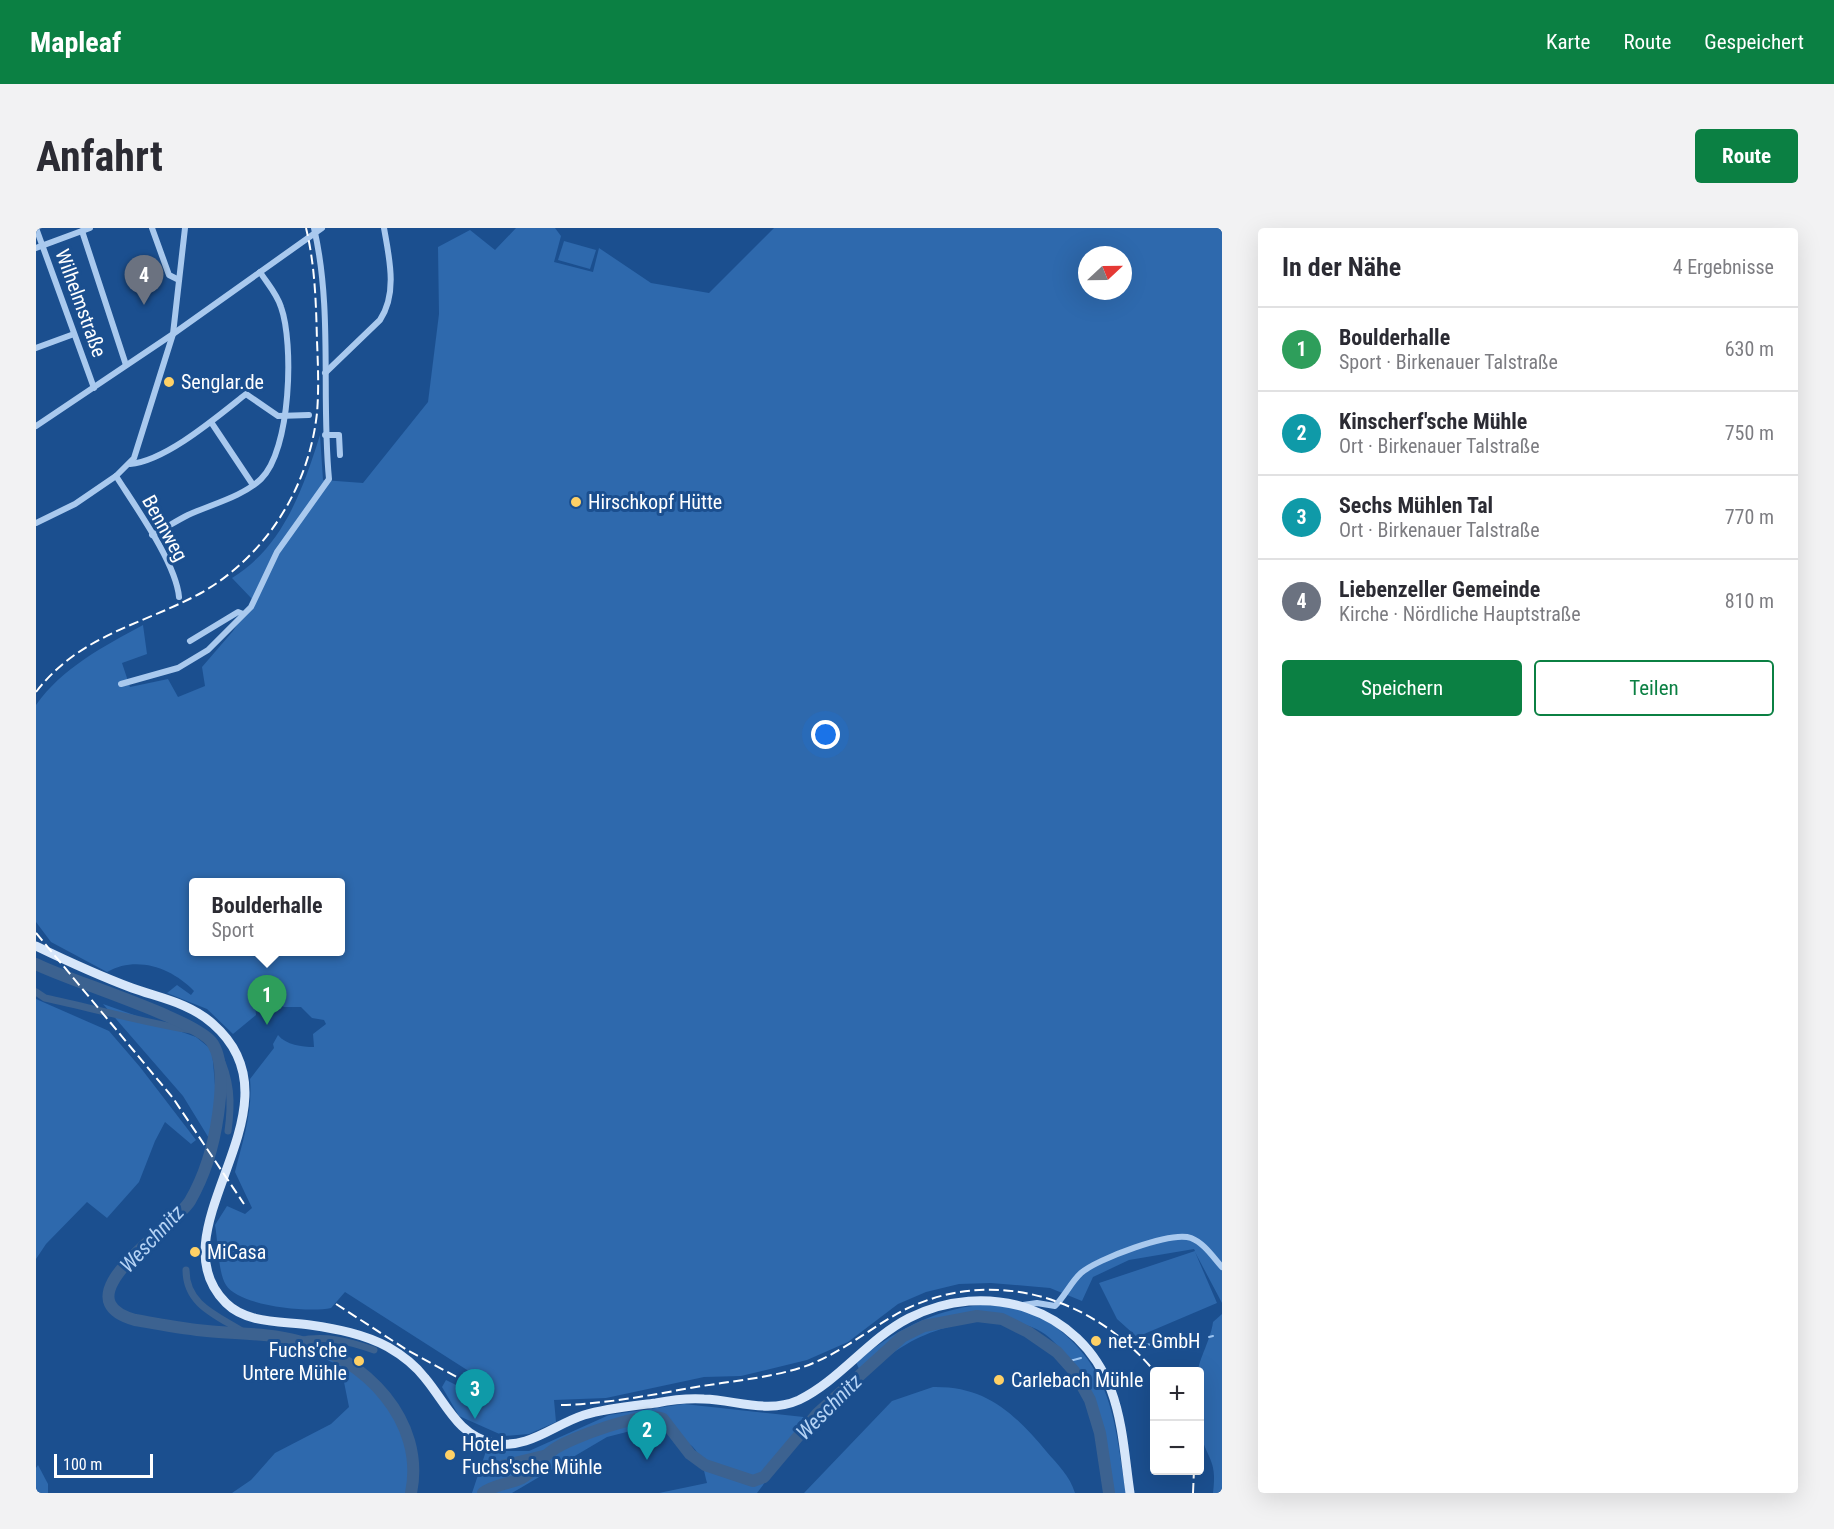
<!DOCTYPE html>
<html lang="de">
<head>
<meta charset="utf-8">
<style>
  :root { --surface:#fff; --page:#f2f2f3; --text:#2b2b33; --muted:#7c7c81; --line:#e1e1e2; --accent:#0b8043 }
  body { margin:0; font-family:"Roboto Condensed",sans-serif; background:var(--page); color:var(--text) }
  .controls { position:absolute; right:18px; bottom:18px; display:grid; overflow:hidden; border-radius:6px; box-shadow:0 6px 24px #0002 }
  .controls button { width:54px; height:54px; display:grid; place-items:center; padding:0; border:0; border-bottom:2px solid var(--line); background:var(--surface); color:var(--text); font:30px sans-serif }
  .compass { position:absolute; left:1042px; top:18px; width:54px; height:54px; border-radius:50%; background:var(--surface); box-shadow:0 6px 24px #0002; rotate:68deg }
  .scale { position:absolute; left:18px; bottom:15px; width:99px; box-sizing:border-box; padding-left:6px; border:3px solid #fff; border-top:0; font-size:16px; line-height:21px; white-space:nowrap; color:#fff; -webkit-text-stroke:4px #1b4f8f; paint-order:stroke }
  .you { position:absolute; left:790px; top:507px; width:21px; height:21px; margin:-15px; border:4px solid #fff; border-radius:50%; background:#1a73e8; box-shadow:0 0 0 9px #1a73e833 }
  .badge { display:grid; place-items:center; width:39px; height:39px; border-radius:50%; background:var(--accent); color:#fff; font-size:20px; font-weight:700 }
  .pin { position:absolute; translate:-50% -50px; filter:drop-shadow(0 2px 3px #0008) }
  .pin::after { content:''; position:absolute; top:32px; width:21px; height:18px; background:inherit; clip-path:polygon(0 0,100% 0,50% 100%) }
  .popup { position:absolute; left:153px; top:650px; width:156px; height:78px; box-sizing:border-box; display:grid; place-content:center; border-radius:6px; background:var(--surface); filter:drop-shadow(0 2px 4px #0005); font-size:20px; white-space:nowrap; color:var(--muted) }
  .popup b { font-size:22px; color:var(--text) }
  .popup::after { content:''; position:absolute; left:50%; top:100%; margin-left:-12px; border:12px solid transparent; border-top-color:var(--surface) }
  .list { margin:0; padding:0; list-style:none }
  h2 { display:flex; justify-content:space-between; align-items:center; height:78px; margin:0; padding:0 24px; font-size:26px }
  h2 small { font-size:20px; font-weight:400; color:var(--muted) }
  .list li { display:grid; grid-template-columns:39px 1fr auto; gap:18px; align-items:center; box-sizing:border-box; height:84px; padding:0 24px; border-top:2px solid var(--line) }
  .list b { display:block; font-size:22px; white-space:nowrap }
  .list p { margin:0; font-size:20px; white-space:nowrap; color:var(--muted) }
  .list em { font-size:20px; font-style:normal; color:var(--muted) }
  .actions { display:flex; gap:12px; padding:18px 24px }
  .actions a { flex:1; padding:14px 0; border:2px solid var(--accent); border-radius:6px; text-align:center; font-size:21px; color:var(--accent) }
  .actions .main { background:var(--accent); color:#fff }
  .map { position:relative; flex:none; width:1186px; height:1265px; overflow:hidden; border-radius:6px }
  header { display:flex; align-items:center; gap:36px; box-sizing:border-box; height:84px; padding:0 30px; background:var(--accent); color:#fff }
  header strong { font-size:28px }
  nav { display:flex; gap:33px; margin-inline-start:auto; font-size:21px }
  .intro { display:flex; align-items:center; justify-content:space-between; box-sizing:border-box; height:144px; padding:0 36px }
  h1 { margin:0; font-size:42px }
  .button { padding:15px 27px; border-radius:6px; background:var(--accent); color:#fff; font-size:21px; font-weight:700 }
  main { display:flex; gap:36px; padding:0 36px }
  aside { flex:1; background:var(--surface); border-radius:6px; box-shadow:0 6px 24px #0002 }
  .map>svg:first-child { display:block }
  .green { fill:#2e69ad; fill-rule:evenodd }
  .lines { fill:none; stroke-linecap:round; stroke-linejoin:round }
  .stream { stroke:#9cc4f0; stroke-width:2 }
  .canal { stroke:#3c6290; stroke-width:7 }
  .river { stroke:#3c6290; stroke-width:12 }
  .minor { stroke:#a9c9ee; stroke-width:6 }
  .secondary { stroke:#d6e6fa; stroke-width:9 }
  .rail { stroke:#fff; stroke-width:2; stroke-dasharray:10 4.5; stroke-linecap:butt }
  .poi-dot { fill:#ffd166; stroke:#1b4f8f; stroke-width:2 }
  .labels { text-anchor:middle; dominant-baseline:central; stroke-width:6; stroke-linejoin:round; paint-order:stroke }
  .street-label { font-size:20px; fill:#fff; stroke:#1b4f8f }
  .poi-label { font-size:20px; fill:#fff; stroke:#1b4f8f; text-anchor:start }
  .water-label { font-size:21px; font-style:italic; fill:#b5d3f5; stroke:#1b4f8f }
</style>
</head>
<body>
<header>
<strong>Mapleaf</strong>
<nav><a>Karte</a><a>Route</a><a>Gespeichert</a></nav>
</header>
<div class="intro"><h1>Anfahrt</h1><a class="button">Route</a></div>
<main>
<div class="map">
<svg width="1186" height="1265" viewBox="0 0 1186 1265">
  <rect width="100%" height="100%" fill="#1b4f8f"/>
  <g class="green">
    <path d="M480,0h39l6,8 -7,26 39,10 6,-24 52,35 58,10 65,-65h448v1075l-27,-51 22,51 -80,34 -20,-18 -18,-36 96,-32 -1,-2 -65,11 -36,17 -11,24 -32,-13 -59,-5 -32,1 -33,8 -28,12 -50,38 -41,18 -66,16 -37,1 -98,21 -52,2 2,22 -27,12 -25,2 -45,-20 -17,-29 4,-7 38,19 5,-15 -144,-92 -14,16c-23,5 -92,-2 -105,-23 -8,-12 -8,-44 -11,-60l12,-19 18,8 7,-6 -17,-36c8,-32 18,-61 15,-93l24,-31 -1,-4 5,-9c8,10 24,12 36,12l-1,-13 13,-10 -2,-4 -12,-2 -11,-11h-17l-16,-10 -13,7 1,11 -23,19 -26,-25 -40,-16 10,-8 14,10 3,-4c-22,-23 -57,-36 -87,-19l-56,-30 -15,-20v-217c26,-37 68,-59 107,-80l4,29 -25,9 8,24 38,-8 10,18 27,-11 -3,-19 31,-36 20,-31 -21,-22c51,-31 71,-89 88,-143l3,45 40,3 65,-81 11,-88 -1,-67 32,-17 25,20zM1051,27h36v36h-36zM158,654h146v70h-146z"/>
    <polygon points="528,13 560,22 554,41 522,32"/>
    <polygon points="0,771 73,803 104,839 160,912 155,916 129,894 119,913 103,954 71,990 51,974 10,1016 0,1031"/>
    <polygon points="67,776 160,809 176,822 180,869 174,912 147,868"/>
    <path d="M946,1077c14,1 32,1 45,6 13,4 25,13 35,21 53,45 53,97 64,161h-21c-2,-21 -2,-44 -7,-63 -9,-33 -21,-65 -45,-89 -34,-35 -109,-19 -146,3 -16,9 -30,21 -45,32l-6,-14c37,-30 77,-53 126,-57z"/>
    <path d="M1186,1086v179h-9c5,-35 -8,-35 -13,-63 -3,-14 -2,-48 -2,-59 1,-12 13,-32 15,-49z"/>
    <path d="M263,1117c7,0 16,0 23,1 33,4 71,48 83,77 9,21 8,48 8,70h-181l19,-13 24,-27 56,-29 18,-17 -8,-40z"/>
    <path d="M897,1159c53,-1 81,26 113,64 12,14 24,25 29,42h-271l88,-92z"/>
    <path d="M648,1176l129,14 -56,75h-98l48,-10c-10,-47 -16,-35 -53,-58l-47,12 -95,56h-40l14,-42h43l80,-36z"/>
    <polygon points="2,1237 12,1256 12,1265 0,1265 0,1240"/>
  </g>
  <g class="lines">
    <g class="stream">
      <polyline points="1173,1109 1177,1108"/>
      <polyline points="1109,1117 1164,1110"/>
      <polyline points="1030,1134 1045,1130"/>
    </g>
    <g class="canal">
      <path d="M0,764l9,6c51,11 100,25 151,33"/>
      <path d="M182,825c13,27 14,49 10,78"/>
      <path d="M150,1042c0,36 33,46 59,63"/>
      <path d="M262,1113c27,-6 50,0 76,9"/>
      <polyline points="443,1241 514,1224"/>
    </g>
    <g class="river">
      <path d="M0,736c33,17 163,56 177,80 11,18 8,50 5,71 -4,29 -13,60 -28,86 -16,27 -133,97 -55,119 24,4 48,9 72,11 30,3 62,2 91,10 67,17 128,80 113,152"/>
      <path d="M447,1265c10,-8 26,-9 39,-15 13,-7 19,-20 31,-28 17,-12 91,-40 110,-31l27,35 15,11 48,16 11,-4 53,-63 85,-77 22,-11 53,-10 25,3 26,13 29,20 17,19 16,29 10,33 9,60"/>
    </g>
    <g class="minor">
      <polyline points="0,0 58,160"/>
      <polyline points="116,0 133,47 143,52"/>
      <polyline points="46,3 90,137"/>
      <polyline points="0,20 54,0"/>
      <polyline points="0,120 38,106"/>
      <path d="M289,145l55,-53c18,-27 9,-63 4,-92"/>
      <polyline points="175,194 217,257"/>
      <polyline points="0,198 137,106 286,0"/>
      <polyline points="289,207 303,207 304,227"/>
      <path d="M94,236c36,-3 88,-48 116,-70l32,22 31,-1"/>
      <path d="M80,248c19,30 60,87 63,121"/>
      <polyline points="0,295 39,276 80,248 98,230 137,106 149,0"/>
      <path d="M116,307c12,-6 24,-14 36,-20 24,-11 54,-18 73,-36 30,-29 33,-136 20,-172 -4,-13 -14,-24 -21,-35"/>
      <polyline points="154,413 202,384 207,386"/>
      <path d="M85,456l57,-16 30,-18 43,-43 26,-55 52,-73c-8,-83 4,-169 -15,-251"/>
      <path d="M987,1077l14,-2 18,3c10,-10 16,-24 26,-33 16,-14 90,-42 110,-35 13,5 22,19 31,29"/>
    </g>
    <path class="secondary" d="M0,718c31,15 64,30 96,42 28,10 58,15 81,36 96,84 -62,205 13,279 21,21 56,18 84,22 27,4 54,9 78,22 14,8 27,18 37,31 21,25 33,58 68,65 35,7 60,-18 91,-28 23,-7 48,-9 72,-12 15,-3 32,-5 48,-4 32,1 64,15 95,1 41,-20 69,-61 110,-82 77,-39 171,-11 202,72 12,32 14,69 19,103"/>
    <g class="rail">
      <path d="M0,464c45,-58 104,-66 165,-99 65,-37 108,-106 116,-180 2,-24 1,-48 0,-72 -1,-39 -2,-76 -11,-113"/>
      <polyline points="0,705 137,870 208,976"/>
      <polyline points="300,1076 371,1122 439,1159"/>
      <path d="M525,1177c45,-1 90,-10 135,-18 36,-6 73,-9 107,-20 38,-13 68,-40 103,-58 89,-43 188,-11 249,63"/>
      <polyline points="1157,1265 1158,1242"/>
    </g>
  </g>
  <g class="poi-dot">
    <circle cx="133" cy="154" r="6"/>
    <circle cx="540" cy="274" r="6"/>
    <circle cx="159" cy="1024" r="6"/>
    <circle cx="1060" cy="1113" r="6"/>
    <circle cx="323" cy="1133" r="6"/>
    <circle cx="963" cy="1152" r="6"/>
    <circle cx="414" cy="1227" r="6"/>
  </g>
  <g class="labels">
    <g class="street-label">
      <text transform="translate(45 75) rotate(70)">Wilhelmstraße</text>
      <text transform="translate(129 300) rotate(61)">Bennweg</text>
    </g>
    <g class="poi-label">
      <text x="145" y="154">Senglar.de</text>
      <text x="552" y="274">Hirschkopf Hütte</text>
      <text x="171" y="1024">MiCasa</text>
      <text x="1072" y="1113">net-z GmbH</text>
      <text x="311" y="1122" text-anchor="end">Fuchs'che<tspan x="311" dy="23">Untere Mühle</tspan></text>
      <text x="975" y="1152">Carlebach Mühle</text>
      <text x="426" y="1216">Hotel<tspan x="426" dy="23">Fuchs'sche Mühle</tspan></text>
    </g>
    <g class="water-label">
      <text transform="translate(116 1011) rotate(-47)">Weschnitz</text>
      <text transform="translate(793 1179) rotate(-45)">Weschnitz</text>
    </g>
  </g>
</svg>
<div class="controls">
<button>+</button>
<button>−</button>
</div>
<svg class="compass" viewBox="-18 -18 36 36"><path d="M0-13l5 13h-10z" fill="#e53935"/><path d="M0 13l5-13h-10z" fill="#7c7c81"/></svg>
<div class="scale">100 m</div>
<div class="you"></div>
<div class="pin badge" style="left:231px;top:797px;background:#2e9e5b">1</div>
<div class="popup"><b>Boulderhalle</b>Sport</div>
<div class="pin badge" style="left:611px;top:1232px;background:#0f9aa8">2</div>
<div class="pin badge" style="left:439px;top:1191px;background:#0f9aa8">3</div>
<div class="pin badge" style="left:108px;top:77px;background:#6b7280">4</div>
</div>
<aside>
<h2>In der Nähe<small>4 Ergebnisse</small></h2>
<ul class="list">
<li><span class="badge" style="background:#2e9e5b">1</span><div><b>Boulderhalle</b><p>Sport · Birkenauer Talstraße</p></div><em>630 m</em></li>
<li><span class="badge" style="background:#0f9aa8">2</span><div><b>Kinscherf'sche Mühle</b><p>Ort · Birkenauer Talstraße</p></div><em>750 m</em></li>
<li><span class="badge" style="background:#0f9aa8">3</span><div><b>Sechs Mühlen Tal</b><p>Ort · Birkenauer Talstraße</p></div><em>770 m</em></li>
<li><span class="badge" style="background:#6b7280">4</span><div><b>Liebenzeller Gemeinde</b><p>Kirche · Nördliche Hauptstraße</p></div><em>810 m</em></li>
</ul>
<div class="actions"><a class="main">Speichern</a><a>Teilen</a></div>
</aside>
</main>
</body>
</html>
